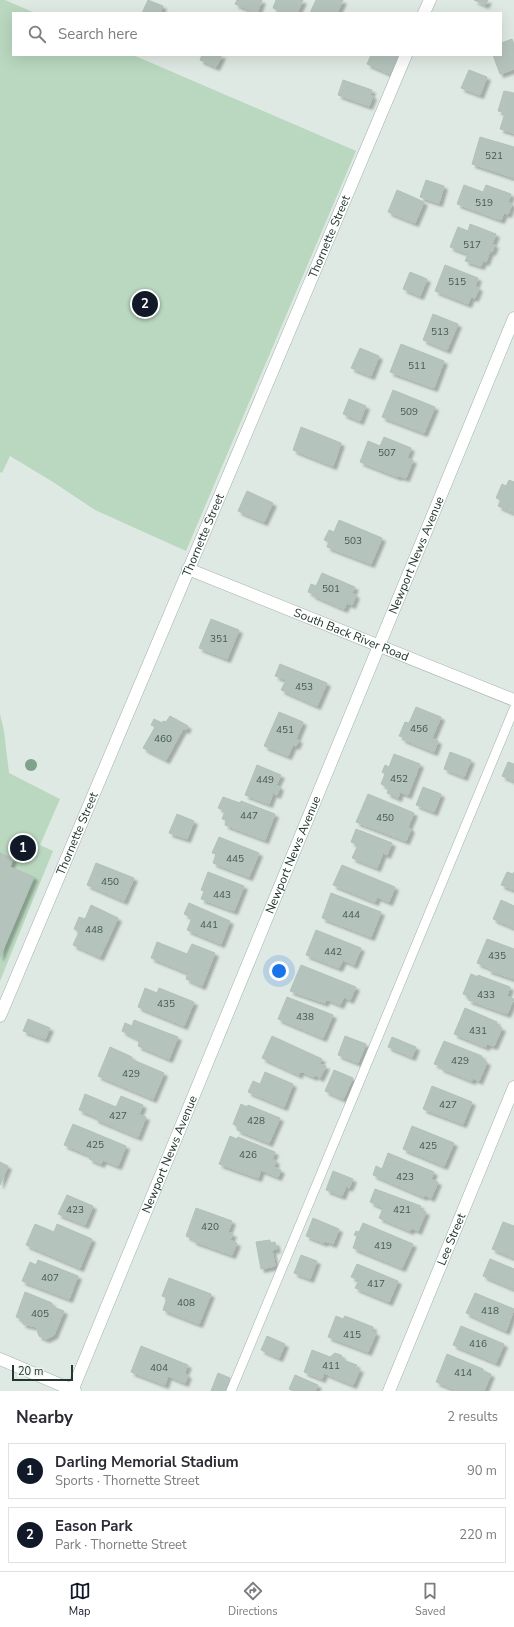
<!DOCTYPE html>
<html lang="en">
<head>
<meta charset="utf-8">
<style>
  :root { --surface:#fff; --page:#f2f2f3; --text:#2b2b33; --muted:#7c7c81; --line:#e1e1e2; --accent:#111827 }
  body { margin:0; font-family:"Nunito Sans",sans-serif; background:var(--page); color:var(--text) }
  .scale { position:absolute; left:12px; bottom:10px; width:61px; box-sizing:border-box; padding-left:4px; border:2px solid #213730; border-top:0; font-size:11px; line-height:14px; white-space:nowrap; color:#213730; -webkit-text-stroke:3px #eff6f2; paint-order:stroke }
  .you { position:absolute; left:279px; top:971px; width:14px; height:14px; margin:-10px; border:3px solid #fff; border-radius:50%; background:#1a73e8; box-shadow:0 0 0 6px #1a73e833 }
  .badge { display:grid; place-items:center; width:26px; height:26px; border-radius:50%; background:var(--accent); color:#fff; font-size:13px; font-weight:700 }
  .pin { position:absolute; translate:-50% -50%; border:2px solid #fff; box-shadow:0 1px 4px #0006 }
  .list { margin:0; padding:0; list-style:none }
  h2 { display:flex; justify-content:space-between; align-items:center; height:52px; margin:0; padding:0 16px; font-size:17px }
  h2 small { font-size:13px; font-weight:400; color:var(--muted) }
  .list li { display:grid; grid-template-columns:26px 1fr auto; gap:12px; align-items:center; box-sizing:border-box; height:56px; margin:0 8px 8px; padding:0 8px; border:1px solid var(--line); border-radius:0px }
  .list b { display:block; font-size:15px; white-space:nowrap }
  .list p { margin:0; font-size:13px; white-space:nowrap; color:var(--muted) }
  .list em { font-size:13px; font-style:normal; color:var(--muted) }
  .icon { flex:none; width:22px; height:22px; fill:none; stroke:currentColor; stroke-width:2; stroke-linecap:round; stroke-linejoin:round }
  .map { position:relative; flex:none; width:514px; height:1391px; overflow:hidden }
  .search { position:absolute; background:var(--surface); box-shadow:0 4px 16px #0002; left:12px; right:12px; top:12px; height:44px; display:flex; align-items:center; gap:10px; box-sizing:border-box; padding:0 14px; border-radius:0px; color:var(--muted); font-size:15px }
  .sheet { height:180px; background:var(--surface) }
  nav { display:flex; justify-content:space-around; align-items:center; box-sizing:border-box; height:56px; border-top:1px solid var(--line); background:var(--surface); font-size:11px; color:var(--muted) }
  nav a { display:grid; justify-items:center; gap:2px }
  nav .on { color:var(--accent) }
  .map>svg:first-child { display:block }
  .green { fill:#b9d8bf }
  .building { fill:#b4c3bc; stroke:#b2c1ba; filter:url(#shadow) }
  .lines { fill:none; stroke-linecap:round; stroke-linejoin:round }
  .lane-casing { stroke:#a2b0aa; stroke-width:10 }
  .street-casing { stroke:#a2b0aa; stroke-width:13 }
  .secondary-casing { stroke:#9fb3aa; stroke-width:13 }
  .lane { stroke:#fff; stroke-width:9 }
  .street { stroke:#fff; stroke-width:12 }
  .secondary { stroke:#fff; stroke-width:12 }
  .tree { fill:#7ea38a }
  .labels { text-anchor:middle; dominant-baseline:central; stroke-width:4; stroke-linejoin:round; paint-order:stroke }
  .number-label { font-size:10px; fill:#465a53 }
  .street-label { font-size:12px; fill:#213730; stroke:#eff6f2 }
</style>
</head>
<body>
<div class="map">
<svg width="514" height="1391" viewBox="0 0 514 1391">
  <defs>
    <filter id="shadow"><feDropShadow dx="3.5" dy="3.5" stdDeviation="1" flood-color="#0004"/></filter>
  </defs>
  <rect width="100%" height="100%" fill="#dfe9e3"/>
  <g class="green">
    <polygon points="0,0 5,0 35,13 13,13 13,55 133,55 356,151 186,551 95,510 53,482 10,456 2,473 0,472"/>
    <polygon points="0,714 4,731 9,773 60,799 40,845 53,851 0,981"/>
  </g>
  <g class="building">
    <polygon points="148,0 163,6 160,13 142,13"/>
    <polygon points="237,0 262,0 257,13 235,4"/>
    <polygon points="276,0 303,0 297,13 282,13 273,8"/>
    <polygon points="316,0 343,0 337,13 310,13"/>
    <polygon points="474,0 488,0 485,5"/>
    <polygon points="512,39 514,45 514,69 500,74 493,55 501,55 501,43"/>
    <polygon points="202,55 222,55 216,67 200,60"/>
    <polygon points="371,55 398,55 390,74 367,64"/>
    <polygon points="469,70 487,77 480,95 461,88"/>
    <polygon points="343,80 372,90 370,95 373,96 369,106 338,95"/>
    <polygon points="504,91 514,93 514,133 500,129 505,113 498,111"/>
    <polygon points="480,137 514,147 514,178 472,164"/>
    <polygon points="426,180 444,186 439,203 420,197"/>
    <polygon points="464,185 483,192 486,185 511,194 508,202 512,204 508,214 504,213 501,220 457,204"/>
    <polygon points="397,190 424,202 415,223 388,212"/>
    <polygon points="470,224 496,234 492,244 495,245 492,252 490,251 486,262 483,261 481,266 465,261 468,254 450,247 458,227 468,231"/>
    <polygon points="445,265 478,278 475,286 479,288 475,298 471,297 468,304 435,291"/>
    <polygon points="410,272 427,279 420,296 403,289"/>
    <polygon points="433,314 458,324 447,350 423,340"/>
    <polygon points="401,344 444,361 434,388 390,372"/>
    <polygon points="360,348 379,356 371,376 351,368"/>
    <polygon points="393,390 435,407 424,433 382,417"/>
    <polygon points="349,399 366,406 360,421 343,414"/>
    <polygon points="301,427 341,443 333,466 293,450"/>
    <polygon points="384,437 411,448 407,458 413,460 406,478 399,476 398,477 360,462 368,441 380,446"/>
    <polygon points="509,480 514,482 514,513 498,506 501,500 496,498 502,484 506,486"/>
    <polygon points="247,491 273,503 264,522 238,511"/>
    <polygon points="339,520 382,538 371,564 327,547 329,542 324,540 329,530 334,532"/>
    <polygon points="322,573 355,587 352,593 356,595 352,605 347,603 344,609 312,595 313,594 308,592 311,584 316,586"/>
    <polygon points="211,619 239,630 227,659 199,648"/>
    <polygon points="280,664 327,683 317,706 281,690 286,680 275,676"/>
    <polygon points="416,707 441,717 432,738 438,741 434,752 402,739 403,737 399,736 405,722 409,723"/>
    <polygon points="279,712 303,722 296,739 299,740 296,746 293,745 288,756 264,746"/>
    <polygon points="170,716 188,726 186,730 183,729 166,760 143,748 155,727 151,725 154,719 162,723 163,721 166,722"/>
    <polygon points="450,752 471,760 464,777 444,769"/>
    <polygon points="394,754 420,764 408,795 400,792 398,798 387,793 389,788 381,784 385,774 382,772 385,765 389,767"/>
    <polygon points="508,762 514,764 514,781 502,776"/>
    <polygon points="257,765 281,775 276,785 280,787 277,795 273,793 269,804 245,795"/>
    <polygon points="423,787 441,794 434,812 416,805"/>
    <polygon points="368,794 414,813 408,827 411,829 406,841 356,822"/>
    <polygon points="223,797 240,803 241,801 275,814 265,840 225,825 226,820 222,819 225,811 218,808"/>
    <polygon points="177,814 194,821 187,839 169,833"/>
    <polygon points="356,829 392,843 387,855 383,853 377,868 352,858 358,845 351,842"/>
    <polygon points="219,837 259,853 249,877 213,863 216,854 212,853"/>
    <polygon points="0,853 13,859 10,867 34,877 0,957"/>
    <polygon points="96,863 134,878 124,901 87,885"/>
    <polygon points="342,865 395,887 389,902 377,897 375,902 333,885"/>
    <polygon points="208,872 244,886 234,911 201,899 204,891 201,890"/>
    <polygon points="507,872 513,874 514,872 514,890 501,885"/>
    <polygon points="331,893 381,912 371,937 322,918"/>
    <polygon points="501,900 514,906 514,928 493,919"/>
    <polygon points="189,903 230,921 221,944 187,930 192,918 184,914"/>
    <polygon points="91,905 118,918 100,957 73,945 79,932 74,929 79,917 85,919"/>
    <polygon points="316,930 361,948 354,965 343,960 339,968 306,955"/>
    <polygon points="487,939 514,949 514,979 488,970 489,968 477,963"/>
    <polygon points="157,942 187,954 192,944 215,953 202,986 186,979 188,973 151,958"/>
    <polygon points="301,965 356,987 350,1000 344,997 340,1005 326,999 325,1003 290,991"/>
    <polygon points="471,974 478,977 478,975 510,987 507,996 514,999 507,1014 468,1000 470,997 463,994"/>
    <polygon points="145,988 157,993 159,988 194,1002 184,1026 138,1007"/>
    <polygon points="287,997 333,1015 323,1038 278,1019"/>
    <polygon points="465,1008 497,1022 496,1025 502,1028 494,1046 487,1044 486,1047 454,1034"/>
    <polygon points="28,1019 50,1028 45,1039 23,1031"/>
    <polygon points="134,1020 178,1037 169,1059 138,1046 140,1040 122,1031 125,1023 132,1026"/>
    <polygon points="272,1036 322,1059 319,1064 326,1066 320,1078 315,1075 314,1077 300,1071 299,1075 262,1058"/>
    <polygon points="345,1036 366,1044 358,1063 338,1055"/>
    <polygon points="392,1037 416,1047 412,1057 388,1047"/>
    <polygon points="444,1041 482,1056 481,1059 487,1062 479,1081 473,1078 472,1081 440,1068 441,1066 434,1064"/>
    <polygon points="110,1047 132,1057 131,1059 164,1073 153,1099 98,1076"/>
    <polygon points="334,1070 353,1078 343,1099 325,1091"/>
    <polygon points="265,1072 293,1084 284,1107 248,1092 253,1081 260,1084"/>
    <polygon points="432,1086 472,1102 463,1124 423,1109"/>
    <polygon points="85,1094 116,1107 121,1096 143,1105 139,1114 146,1117 138,1137 95,1119 96,1117 79,1110"/>
    <polygon points="241,1104 247,1107 248,1105 280,1118 269,1143 237,1130 238,1127 233,1124"/>
    <polygon points="73,1124 126,1146 118,1166 103,1160 101,1164 89,1159 91,1156 64,1145"/>
    <polygon points="412,1126 454,1143 444,1166 403,1149"/>
    <polygon points="230,1136 237,1139 238,1137 275,1152 272,1159 276,1161 274,1167 281,1170 278,1177 261,1170 258,1178 219,1164"/>
    <polygon points="388,1153 434,1172 431,1179 438,1182 431,1198 425,1195 424,1197 373,1175 376,1166 382,1169"/>
    <polygon points="0,1162 8,1166 0,1185"/>
    <polygon points="333,1171 353,1179 349,1188 346,1186 342,1196 326,1190"/>
    <polygon points="375,1189 421,1206 419,1209 426,1212 418,1231 412,1228 410,1231 379,1218 383,1208 370,1202"/>
    <polygon points="67,1195 93,1206 85,1225 58,1214"/>
    <polygon points="196,1208 232,1221 228,1232 233,1234 230,1240 237,1243 232,1255 193,1241 193,1239 186,1236"/>
    <polygon points="313,1218 339,1229 333,1244 325,1241 324,1243 306,1236"/>
    <polygon points="503,1222 514,1226 514,1258 492,1249"/>
    <polygon points="363,1223 413,1244 402,1268 353,1248 357,1236 354,1235 356,1231 359,1232"/>
    <polygon points="35,1224 54,1232 57,1224 92,1239 80,1268 26,1245"/>
    <polygon points="270,1240 270,1243 275,1242 277,1249 272,1250 275,1266 261,1269 256,1242"/>
    <polygon points="301,1255 317,1261 310,1279 294,1273"/>
    <polygon points="490,1259 514,1269 514,1289 483,1276"/>
    <polygon points="38,1260 78,1276 69,1299 22,1281 30,1262 36,1265"/>
    <polygon points="357,1264 398,1281 389,1302 355,1288 359,1280 351,1277"/>
    <polygon points="169,1278 211,1294 199,1324 163,1310 167,1298 162,1296"/>
    <polygon points="25,1292 52,1303 51,1306 64,1311 54,1335 46,1339 39,1336 36,1327 23,1324 21,1319 16,1317"/>
    <polygon points="475,1293 514,1309 506,1331 466,1313"/>
    <polygon points="336,1316 343,1319 345,1316 373,1327 372,1331 376,1333 368,1352 328,1337"/>
    <polygon points="461,1326 504,1344 496,1363 453,1345"/>
    <polygon points="267,1336 285,1344 279,1358 261,1350"/>
    <polygon points="141,1346 188,1365 184,1374 188,1375 185,1383 168,1376 165,1385 131,1372"/>
    <polygon points="312,1350 330,1357 335,1353 341,1355 343,1360 357,1365 355,1368 360,1369 353,1385 324,1373 322,1379 304,1372"/>
    <polygon points="447,1354 483,1369 483,1371 491,1374 484,1391 458,1391 436,1382"/>
    <polygon points="218,1373 230,1378 225,1391 211,1391"/>
    <polygon points="295,1375 318,1385 315,1391 294,1391 289,1389"/>
  </g>
  <g class="lines">
    <defs>
      <polyline id="lane" points="231,1391 514,709"/>
      <g id="street">
        <polyline points="424,13 430,0"/>
        <path id="s1" d="M188,569l326,131"/>
        <path id="s2" d="M0,1016l406,-961"/>
        <polyline points="0,1359 75,1391"/>
        <path id="s3" d="M389,1391l125,-304"/>
      </g>
      <g id="secondary">
        <path id="s4" d="M72,1391l442,-1073"/>
      </g>
    </defs>
    <use href="#lane" class="lane-casing"/>
    <use href="#street" class="street-casing"/>
    <use href="#secondary" class="secondary-casing"/>
    <use href="#lane" class="lane"/>
    <use href="#street" class="street"/>
    <use href="#secondary" class="secondary"/>
  </g>
  <circle class="tree" cx="31" cy="765" r="6"/>
  <g class="labels">
    <g class="number-label">
      <text x="494" y="156">521</text>
      <text x="484" y="203">519</text>
      <text x="472" y="245">517</text>
      <text x="457" y="282">515</text>
      <text x="440" y="332">513</text>
      <text x="417" y="366">511</text>
      <text x="409" y="412">509</text>
      <text x="387" y="453">507</text>
      <text x="353" y="541">503</text>
      <text x="331" y="589">501</text>
      <text x="219" y="639">351</text>
      <text x="304" y="687">453</text>
      <text x="419" y="729">456</text>
      <text x="285" y="730">451</text>
      <text x="163" y="739">460</text>
      <text x="399" y="779">452</text>
      <text x="265" y="780">449</text>
      <text x="249" y="816">447</text>
      <text x="385" y="818">450</text>
      <text x="235" y="859">445</text>
      <text x="110" y="882">450</text>
      <text x="222" y="895">443</text>
      <text x="351" y="915">444</text>
      <text x="209" y="925">441</text>
      <text x="94" y="930">448</text>
      <text x="333" y="952">442</text>
      <text x="497" y="956">435</text>
      <text x="486" y="995">433</text>
      <text x="166" y="1004">435</text>
      <text x="305" y="1017">438</text>
      <text x="478" y="1031">431</text>
      <text x="460" y="1061">429</text>
      <text x="131" y="1074">429</text>
      <text x="448" y="1105">427</text>
      <text x="118" y="1116">427</text>
      <text x="256" y="1121">428</text>
      <text x="95" y="1145">425</text>
      <text x="428" y="1146">425</text>
      <text x="248" y="1155">426</text>
      <text x="405" y="1177">423</text>
      <text x="75" y="1210">423</text>
      <text x="402" y="1210">421</text>
      <text x="210" y="1227">420</text>
      <text x="383" y="1246">419</text>
      <text x="50" y="1278">407</text>
      <text x="376" y="1284">417</text>
      <text x="186" y="1303">408</text>
      <text x="490" y="1311">418</text>
      <text x="40" y="1314">405</text>
      <text x="352" y="1335">415</text>
      <text x="478" y="1344">416</text>
      <text x="331" y="1366">411</text>
      <text x="159" y="1368">404</text>
      <text x="463" y="1373">414</text>
    </g>
    <g class="street-label">
      <text stroke="none"><textPath href="#s2" startOffset="846">Thornette Street</textPath></text>
      <text stroke="none"><textPath href="#s2" startOffset="522">Thornette Street</textPath></text>
      <text stroke="none"><textPath href="#s4" startOffset="904">Newport News Avenue</textPath></text>
      <text stroke="none"><textPath href="#s1" startOffset="176">South Back River Road</textPath></text>
      <text stroke="none"><textPath href="#s2" startOffset="198">Thornette Street</textPath></text>
      <text stroke="none"><textPath href="#s4" startOffset="580">Newport News Avenue</textPath></text>
      <text stroke="none"><textPath href="#s4" startOffset="256">Newport News Avenue</textPath></text>
      <text stroke="none"><textPath href="#s3" startOffset="164">Lee Street</textPath></text>
    </g>
  </g>
</svg>
<div class="scale">20 m</div>
<div class="you"></div>
<div class="pin badge" style="left:23px;top:848px">1</div>
<div class="pin badge" style="left:145px;top:304px">2</div>
<div class="search"><svg class="icon" aria-label="search" viewBox="0 0 24 24"><circle cx="10" cy="10" r="6"/><path d="M15 15l6 6"/></svg>Search here</div>
</div>
<section class="sheet">
<h2>Nearby<small>2 results</small></h2>
<ul class="list">
<li><span class="badge">1</span><div><b>Darling Memorial Stadium</b><p>Sports · Thornette Street</p></div><em>90 m</em></li>
<li><span class="badge">2</span><div><b>Eason Park</b><p>Park · Thornette Street</p></div><em>220 m</em></li>
</ul>
</section>
<nav>
<a class="on"><svg class="icon" aria-label="map" viewBox="0 0 24 24"><path d="M3 6l6-2 6 2 6-2v14l-6 2-6-2-6 2zM9 4v14M15 6v14"/></svg>Map</a>
<a><svg class="icon" aria-label="directions" viewBox="0 0 24 24"><path d="M12 3l9 9-9 9-9-9zM9 14v-3h6M13 9l2 2-2 2"/></svg>Directions</a>
<a><svg class="icon" aria-label="saved" viewBox="0 0 24 24"><path d="M7 4h10v16l-5-4-5 4z"/></svg>Saved</a>
</nav>
</body>
</html>
